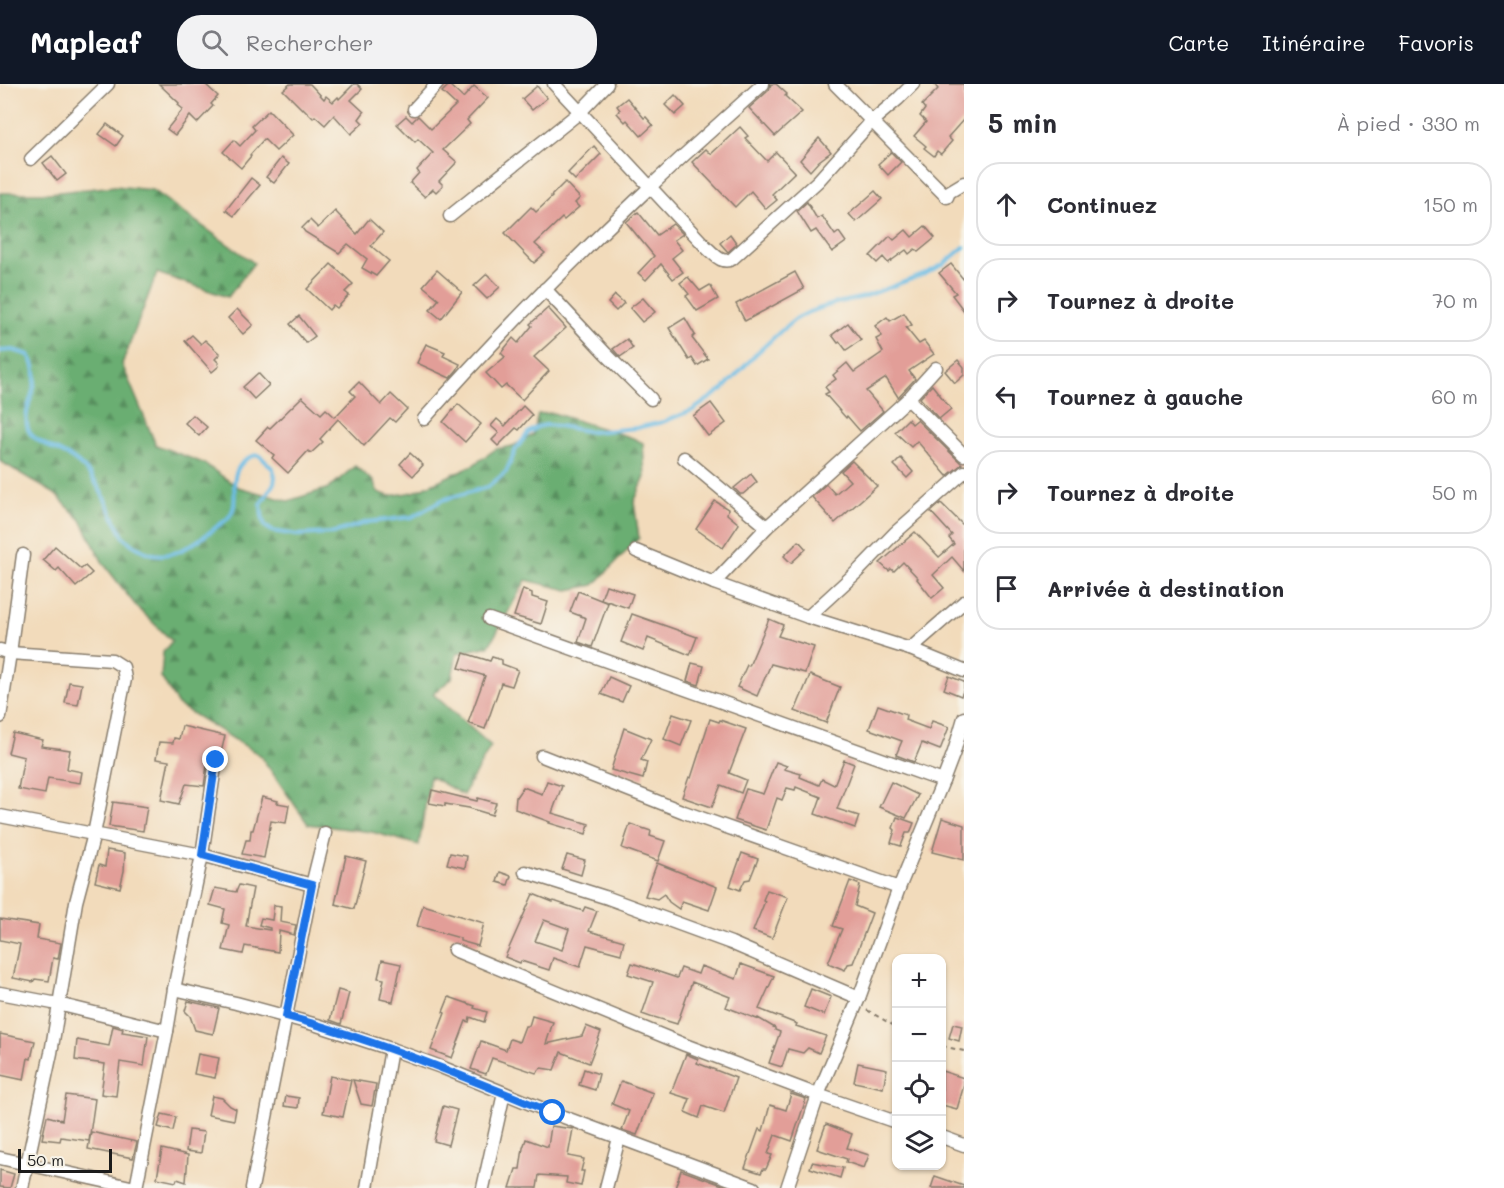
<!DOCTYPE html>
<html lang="fr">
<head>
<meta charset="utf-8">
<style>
  :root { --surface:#fff; --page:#f2f2f3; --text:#2b2b33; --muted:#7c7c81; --line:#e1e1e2; --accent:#111827 }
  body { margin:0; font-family:Mali,sans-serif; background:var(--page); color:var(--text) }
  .controls { position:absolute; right:18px; bottom:18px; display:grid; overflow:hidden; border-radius:12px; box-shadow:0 2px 4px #0004 }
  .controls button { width:54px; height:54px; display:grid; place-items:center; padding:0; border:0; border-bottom:2px solid var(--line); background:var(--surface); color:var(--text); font:30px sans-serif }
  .scale { position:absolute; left:18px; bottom:15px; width:94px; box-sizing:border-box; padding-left:6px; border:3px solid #1c1c1c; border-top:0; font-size:16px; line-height:21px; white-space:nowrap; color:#1c1c1c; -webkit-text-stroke:4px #f7f3e8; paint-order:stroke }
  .stop { position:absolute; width:18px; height:18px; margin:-14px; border:4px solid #1a73e8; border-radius:50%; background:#fff }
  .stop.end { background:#1a73e8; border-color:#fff; box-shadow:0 2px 6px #0008 }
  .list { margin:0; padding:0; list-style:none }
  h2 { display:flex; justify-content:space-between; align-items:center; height:78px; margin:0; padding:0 24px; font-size:26px }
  h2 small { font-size:20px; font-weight:400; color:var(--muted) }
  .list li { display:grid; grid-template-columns:39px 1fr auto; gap:18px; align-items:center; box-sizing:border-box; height:84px; margin:0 12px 12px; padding:0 12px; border:2px solid var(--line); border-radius:24px }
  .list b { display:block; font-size:22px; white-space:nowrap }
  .list em { font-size:20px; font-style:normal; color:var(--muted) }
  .icon { flex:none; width:33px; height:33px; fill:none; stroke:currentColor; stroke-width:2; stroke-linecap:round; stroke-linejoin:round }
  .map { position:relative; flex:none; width:964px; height:1104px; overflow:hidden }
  header { display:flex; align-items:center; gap:36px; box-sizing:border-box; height:84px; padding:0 30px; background:var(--accent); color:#fff }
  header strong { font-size:28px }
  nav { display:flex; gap:33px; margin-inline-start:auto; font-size:21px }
  .search { width:420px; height:54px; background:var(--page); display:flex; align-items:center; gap:15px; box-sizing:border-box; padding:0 21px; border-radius:24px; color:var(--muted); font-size:22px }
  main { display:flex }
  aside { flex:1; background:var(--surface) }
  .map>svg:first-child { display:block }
  .forest { fill:url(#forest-firs); stroke:#436547; stroke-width:1.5 }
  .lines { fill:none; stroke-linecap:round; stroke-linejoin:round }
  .stream { stroke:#69bbe4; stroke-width:4 }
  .building { fill:#e29e98; fill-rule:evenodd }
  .minor-casing { stroke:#877c6c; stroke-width:15 }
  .path { stroke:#877c6c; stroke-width:2; stroke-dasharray:4.5 4.5; stroke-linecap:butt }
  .minor { stroke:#fff; stroke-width:12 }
  .route { stroke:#1a73e8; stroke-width:8 }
</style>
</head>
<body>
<header>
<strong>Mapleaf</strong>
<div class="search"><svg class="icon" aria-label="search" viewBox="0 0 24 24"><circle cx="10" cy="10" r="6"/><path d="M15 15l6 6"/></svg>Rechercher</div>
<nav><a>Carte</a><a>Itinéraire</a><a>Favoris</a></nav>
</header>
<main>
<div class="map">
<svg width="964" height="1104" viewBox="0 0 964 1104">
  <defs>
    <pattern id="forest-firs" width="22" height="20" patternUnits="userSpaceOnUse" patternTransform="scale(1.5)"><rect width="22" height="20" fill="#6aae72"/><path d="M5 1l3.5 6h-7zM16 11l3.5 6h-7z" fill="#568d5d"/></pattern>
  </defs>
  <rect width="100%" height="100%" fill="#f7f3e8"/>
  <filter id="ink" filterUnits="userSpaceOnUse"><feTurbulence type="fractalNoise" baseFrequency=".0167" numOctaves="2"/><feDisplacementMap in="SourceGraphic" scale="12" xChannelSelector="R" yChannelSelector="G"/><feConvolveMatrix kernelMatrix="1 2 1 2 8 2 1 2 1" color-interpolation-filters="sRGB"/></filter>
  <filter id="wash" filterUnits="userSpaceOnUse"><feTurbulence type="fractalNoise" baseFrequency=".008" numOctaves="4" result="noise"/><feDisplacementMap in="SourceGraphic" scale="24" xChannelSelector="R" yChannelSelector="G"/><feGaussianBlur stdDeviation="1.35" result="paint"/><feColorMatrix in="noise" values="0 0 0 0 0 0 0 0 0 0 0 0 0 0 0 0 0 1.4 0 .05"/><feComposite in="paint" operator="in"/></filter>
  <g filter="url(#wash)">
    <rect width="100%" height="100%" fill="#f2dbbb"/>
    <polygon class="forest" points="115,102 152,106 254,179 228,213 157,189 122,280 156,361 203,379 238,403 288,417 329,404 355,382 373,397 378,408 389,412 414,408 473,381 496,365 513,362 533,351 538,330 553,329 633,354 643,359 645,393 634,418 639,454 594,501 568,506 526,496 489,562 457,569 452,594 433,610 491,662 463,711 430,692 419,761 372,748 308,740 260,671 178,621 161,593 163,568 172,557 136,522 103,479 81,436 55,410 0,377 0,109 50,109"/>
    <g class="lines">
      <path class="stream" d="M0,267l13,-1 16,5c18,29 -9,49 -1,74 4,13 33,22 45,30 23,16 31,39 43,63 3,5 5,12 9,16 4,5 13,10 19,13 26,12 50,-7 70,-22 4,-4 11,-7 14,-11 15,-17 -3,-38 15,-56 5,-5 9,-7 16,-7l14,14 2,8 -1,6 -13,21 1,11 3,11 7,5 25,4 36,-2 35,-11 44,-5 30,-17 46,-13 18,-15 10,-23 12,-16 9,-6 9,-2 13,1 33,6 44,-4 27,-6 30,-12 30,-21 34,-36 24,-22 16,-13 12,-6 27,-9 28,-6 61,-23 19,-10 20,-17"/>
    </g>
    <g id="blocks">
      <g class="building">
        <polygon points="159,0 205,0 218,12 211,20 213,22 197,39 190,32 175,51 167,45 183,25 178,21 179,19"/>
        <polygon points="290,0 310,0 324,15 326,12 333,18 338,13 339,15 354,0 357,0 362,5 351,16 364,28 359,35 363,39 351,50 334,31 325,41 315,32 313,34 303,24 302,25 283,6"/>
        <polygon points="771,0 776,0 787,10 785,12 802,28 775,52 749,24 769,6"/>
        <polygon points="934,0 964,0 964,35 948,53 952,57 941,70 937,67 934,72 924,64 926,62 914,52 926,38 920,32 925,25 922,21 938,5"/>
        <polygon points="449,1 463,14 474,2 488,14 467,36 470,40 443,66 457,78 439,97 443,101 436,108 433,105 425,113 410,99 419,89 417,86 433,69 418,55 415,58 397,40 406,32 412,38 418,32 431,45 456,21 442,8"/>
        <polygon points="537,2 547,14 532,26 522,15"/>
        <polygon points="675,11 685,22 675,31 665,21"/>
        <polygon points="627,14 644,34 646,33 653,41 641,52 627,36 625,38 617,29 620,26 617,22"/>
        <polygon points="269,26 293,51 276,67 264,55 250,71 251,72 241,84 223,68 234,56 240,62 255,46 252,42"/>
        <polygon points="107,40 123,52 116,62 99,50"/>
        <polygon points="740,43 748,52 745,54 767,77 776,68 795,88 772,110 777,116 766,125 751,107 735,123 692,78 706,65 711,70"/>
        <polygon points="819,54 831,68 819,77 810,87 800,76"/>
        <polygon points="594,62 601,70 575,96 568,89"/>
        <polygon points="891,68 901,78 888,91 878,80"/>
        <polygon points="52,72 66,90 57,97 43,79"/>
        <polygon points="281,74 289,80 274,99 266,93"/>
        <polygon points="251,94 260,101 234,132 226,126"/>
        <polygon points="565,98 580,114 575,119 579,123 564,136 562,134 535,160 545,169 534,179 505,149 531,123 536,128 552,113 551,112"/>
        <polygon points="875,107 882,115 856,138 849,130"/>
        <polygon points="807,118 817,135 822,132 835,151 839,148 846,158 832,168 816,146 811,149 797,127"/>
        <polygon points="335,127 357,150 369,135 383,148 371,162 389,177 376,192 362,184 367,175 348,160 339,169 305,148 302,144 310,136 318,144"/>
        <polygon points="638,128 657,151 673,140 683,150 674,156 682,166 672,174 683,188 673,195 661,180 646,196 638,189 654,172 626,138"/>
        <polygon points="925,142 935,154 918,168 915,165 909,170 906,166 888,179 883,173 877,179 870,172 890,152 894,156 906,146 912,153"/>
        <polygon points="730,150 737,160 728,168 720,159"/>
        <polygon points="331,180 353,200 345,208 349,211 337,224 333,221 329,226 307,205"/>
        <polygon points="951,180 964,196 964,227 952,211 956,209 939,189"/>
        <polygon points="437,186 462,208 441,235 430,226 439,215 423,202"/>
        <polygon points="795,188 804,205 745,237 736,220"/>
        <polygon points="487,190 500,203 487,215 474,202"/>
        <polygon points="688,193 700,207 710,201 718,215 697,227 686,212 689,210 680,199"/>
        <polygon points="615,211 624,219 616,227 608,219"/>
        <polygon points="643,214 655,228 642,238 630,224"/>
        <polygon points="548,224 566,244 534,273 549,287 522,316 506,301 501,305 486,289 505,273 501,269 513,254 518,259 532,242 530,240"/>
        <polygon points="237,225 253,241 243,250 228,234"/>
        <polygon points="904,229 912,241 906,244 919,260 924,257 934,270 909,287 915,295 898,313 886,294 866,307 883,327 860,347 847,332 846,334 825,310 829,308 825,303 836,295 833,291 847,279 854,288 883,268 876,255 882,252 875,242 887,233 890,237"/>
        <polygon points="299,232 315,252 306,259 290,240"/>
        <polygon points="685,234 695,251 692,254 708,275 697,282 692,274 689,276 669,244"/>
        <polygon points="848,239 861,256 846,266 840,258 838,259 832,251"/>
        <polygon points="192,251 201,260 205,256 220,270 215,275 219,279 218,280 219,282 212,288 185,257"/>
        <polygon points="627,255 633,264 620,273 613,265"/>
        <polygon points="426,260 445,268 443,272 460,280 457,286 450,294 417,279"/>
        <polygon points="958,276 964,283 964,291 955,299 945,287"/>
        <polygon points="258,289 269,301 254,315 243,303"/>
        <polygon points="359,298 381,321 391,310 407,325 395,338 390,334 364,362 338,335 320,355 323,358 311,369 308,367 288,389 272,374 274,371 256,356 268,343 270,344 302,313 321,330 326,325 335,333 355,312 350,307"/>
        <polygon points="932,301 951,325 939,335 920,314"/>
        <polygon points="711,319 726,339 708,352 693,332"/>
        <polygon points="458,320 481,340 465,358 443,338"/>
        <polygon points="523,322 532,331 519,346 516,344 498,362 492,356 499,349 491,342 497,335 505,342"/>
        <polygon points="193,331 207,343 199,352 185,339"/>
        <polygon points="908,335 912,340 917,336 962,380 947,392 917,357 911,363 895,348"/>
        <polygon points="410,369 423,381 413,392 400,380"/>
        <polygon points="901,374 913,388 907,394 894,381"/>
        <polygon points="852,377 877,402 835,439 812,413 826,400 835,410 850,397 841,387"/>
        <polygon points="751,390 757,398 743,410 740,410 734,404"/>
        <polygon points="715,417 728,425 727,430 739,440 723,464 696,445"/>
        <polygon points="941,419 964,442 964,487 952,473 933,491 944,504 932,514 917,495 918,494 903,478 894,487 891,485 889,487 880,479 915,448 939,473 954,460 949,454 952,451 931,428"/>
        <polygon points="799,457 806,465 791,479 784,472"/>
        <polygon points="55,462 81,485 85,482 92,489 76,503 59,484 56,487 43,476"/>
        <polygon points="606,501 633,510 628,524 601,515"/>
        <polygon points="523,505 532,509 532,513 548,518 541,540 514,532"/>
        <polygon points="578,507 608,519 592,563 578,558 586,534 570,528"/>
        <polygon points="632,530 697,553 690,571 648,554 643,567 621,558"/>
        <polygon points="769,535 783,541 778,552 814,563 805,589 771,580 757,612 737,603 747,581 749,582"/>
        <polygon points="464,569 490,577 492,573 502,576 502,580 518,586 512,602 501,599 485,645 468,639 485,592 459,584"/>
        <polygon points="692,579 704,582 699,601 687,597"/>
        <polygon points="810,591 840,603 826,639 795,627"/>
        <polygon points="949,592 964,598 964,605 961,612 944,605"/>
        <polygon points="609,593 629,602 622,618 601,610"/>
        <polygon points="69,598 82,600 78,621 65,619"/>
        <polygon points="878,621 906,631 905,636 929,645 932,637 949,643 940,666 922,659 914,678 896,671 902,657 869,645"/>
        <polygon points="673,630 691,636 681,662 664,655"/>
        <polygon points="710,635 719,638 720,636 746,645 729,689 746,696 741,709 721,701 712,723 682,713 689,693 691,694"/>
        <polygon points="182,642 225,652 221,669 214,668 211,669 208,674 204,702 186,700 179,720 161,716 169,677 156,675 159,658 173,659 174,654 179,655"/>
        <polygon points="624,644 651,655 641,676 647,678 643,695 611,686"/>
        <polygon points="13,649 43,656 41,662 70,666 67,685 82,688 80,699 48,694 45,710 18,705 24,673 8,669"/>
        <polygon points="844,676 854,680 837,725 859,732 855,744 815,730 821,713 796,703 795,706 787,704 782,716 777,714 766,746 735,736 746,705 763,710 776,678 787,682 784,685 801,690 800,693 819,701 822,695 834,701"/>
        <polygon points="547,697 562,702 552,729 589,740 586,750 549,739 550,738 515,725 516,713 523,703 542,710"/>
        <polygon points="891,698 918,711 906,734 879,723"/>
        <polygon points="432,706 477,717 478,714 496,719 492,731 469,724 445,720 445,722 429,719"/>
        <polygon points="262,713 278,717 277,719 289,721 286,739 271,737 264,774 242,770 246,756 250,756 251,746 253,746"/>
        <polygon points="113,718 147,723 143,747 109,742"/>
        <polygon points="897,733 914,739 910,749 906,749 901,762 891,759 895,746 893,744"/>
        <polygon points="942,734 964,741 964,776 932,768"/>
        <polygon points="630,740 651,747 650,752 665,757 658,777 622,764"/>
        <polygon points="107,766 125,769 124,787 120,804 95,798 99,781 105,783"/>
        <polygon points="450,769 467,772 465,784 447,780"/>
        <polygon points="742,769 758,775 750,795 745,796 740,806 730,802"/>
        <polygon points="567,771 585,776 581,791 562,785"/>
        <polygon points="346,772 366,777 354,825 335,820"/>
        <polygon points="657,779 717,803 709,826 682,817 679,825 669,818 664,810 657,815 645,812"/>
        <polygon points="500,788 511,792 508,801 497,798"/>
        <polygon points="850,797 860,801 855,822 872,829 853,879 848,880 845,886 828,879 842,845 833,842"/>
        <polygon points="239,801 253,804 246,842 270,846 270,844 259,841 261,834 272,836 274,821 281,822 280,838 296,841 294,851 279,847 278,868 245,862 243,870 223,866 229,841 222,839 225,825 210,821 215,804 236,808"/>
        <polygon points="767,806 788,813 772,854 753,847 765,817 763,816"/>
        <path d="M533,810l20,8 1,-1 29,10 2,-4 12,4 -8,20 35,10 -3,13 -34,-9 -7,22 -27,-9 -4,12 -28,-9 -1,2 -15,-6zM544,836l25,9 -7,21 -27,-9z"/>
        <polygon points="423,821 484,839 478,862 460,857 460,854 417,842"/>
        <polygon points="0,835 39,841 37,855 61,859 58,875 53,874 49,897 35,895 33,898 13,894 20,860 0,856"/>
        <polygon points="382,876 401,880 393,918 380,915 384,895 378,894"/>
        <polygon points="632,879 677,894 681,884 698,890 701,882 736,895 741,880 774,892 759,925 797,940 796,942 826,952 819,969 808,964 803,969 788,965 782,983 769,979 780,948 775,946 775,944 758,934 757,935 726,923 730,913 692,898 677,940 654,933 653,934 642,930 653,898 628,890"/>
        <polygon points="811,905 831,913 824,931 804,923"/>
        <polygon points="338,906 349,909 341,940 330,936"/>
        <polygon points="449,913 475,922 474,924 487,928 484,938 470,933 469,938 466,937 452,974 431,966 445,929 443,928"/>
        <polygon points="188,917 219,924 213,950 195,946 190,932 185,927"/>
        <polygon points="532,932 553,938 546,960 582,952 586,942 601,948 589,979 561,968 554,986 541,984 536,989 492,974 486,990 471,985 481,957 506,966 510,955 519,958 525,942 529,942"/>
        <polygon points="953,940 962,942 959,957 949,954"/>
        <polygon points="113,942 123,945 122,948 148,952 144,982 120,978 116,1012 101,1010 105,980 75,976 77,956 109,962"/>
        <polygon points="0,950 35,957 31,975 28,974 24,996 0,991"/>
        <polygon points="198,970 219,974 215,994 194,990"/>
        <polygon points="686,970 698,975 697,979 736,994 724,1029 703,1022 699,1034 685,1028 690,1015 671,1009"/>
        <polygon points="858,979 887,985 883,1004 854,998"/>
        <polygon points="584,985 599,990 595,1006 579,1001"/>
        <polygon points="942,987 964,994 964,1001 957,1025 942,1021"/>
        <polygon points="330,992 351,996 343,1033 323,1029"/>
        <polygon points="353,996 376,1000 372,1022 361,1020"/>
        <polygon points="621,997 653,1009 637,1051 622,1046 629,1027 612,1020"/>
        <polygon points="791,1010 806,1015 792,1057 775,1051 768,1070 772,1071 766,1085 763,1085 761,1089 745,1084 759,1045 763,1047 770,1021 786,1026"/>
        <polygon points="66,1011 95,1015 89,1057 61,1053 60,1057 42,1055 47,1032 62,1036"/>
        <polygon points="212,1012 222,1014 230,1022 236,1025 234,1036 208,1031"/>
        <polygon points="286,1012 299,1014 298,1024 284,1022"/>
        <polygon points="443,1022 457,1026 448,1061 434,1057"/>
        <polygon points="162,1030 176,1033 173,1047 158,1043"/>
        <polygon points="826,1040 852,1050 847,1064 869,1071 864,1084 846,1078 847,1075 817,1065"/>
        <polygon points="551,1042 573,1045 568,1072 584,1075 581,1087 584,1087 581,1102 566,1099 567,1093 539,1091 537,1104 510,1104 516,1085 520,1085 523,1064 526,1055 548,1063"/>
        <polygon points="189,1046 204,1048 201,1069 186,1067"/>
        <polygon points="91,1048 137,1058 133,1074 88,1065"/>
        <polygon points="162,1065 188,1071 186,1098 177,1095 176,1098 157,1094"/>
        <polygon points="812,1078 843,1084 840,1094 810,1084"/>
        <polygon points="0,1086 14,1090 10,1104 0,1103"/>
        <polygon points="681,1086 725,1102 725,1104 675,1104"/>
        <polygon points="935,1092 964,1102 964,1104 931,1104"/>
      </g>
    </g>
  </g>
  <g filter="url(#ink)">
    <use href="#blocks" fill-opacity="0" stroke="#877c6c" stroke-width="1.5"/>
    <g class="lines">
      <defs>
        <g id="minor">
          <path d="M554,0l154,165c8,7 14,15 24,10l86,-78 54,-60 26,-22 15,-15"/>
          <polyline points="835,0 947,113 949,108 964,99"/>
          <polyline points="414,25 437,0"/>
          <polyline points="31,75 108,0"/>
          <polyline points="450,132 580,28 607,0"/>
          <polyline points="545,205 606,270 651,315"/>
          <polyline points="908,315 964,371"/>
          <path d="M424,335c71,-81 147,-157 225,-231 37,-36 76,-69 114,-104"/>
          <polyline points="684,374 767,443"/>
          <polyline points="636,467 714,499 808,533 910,565 964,587"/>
          <polyline points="714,499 767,443 908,315 936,284"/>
          <polyline points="808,533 859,486 896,448 964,388"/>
          <polyline points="489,535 943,697"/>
          <polyline points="910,565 964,518"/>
          <polyline points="0,566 10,569 112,576 123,583 125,595 94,750 76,818 51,969 22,1104"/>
          <polyline points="0,633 10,569 23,471"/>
          <polyline points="542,672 684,728 899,804"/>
          <polyline points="0,732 202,771 312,801"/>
          <polyline points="525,788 608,814 731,859 859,914"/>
          <polyline points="454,866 685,961 818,1011 787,1104"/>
          <polyline points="174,905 236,919 317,941 391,965 441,983 553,1029 754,1104"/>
          <polyline points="0,909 58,920 167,947"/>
          <polyline points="896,1038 818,1011 859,914 899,804 943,697 954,668 964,634"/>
          <polyline points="942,1053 964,1061"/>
          <polyline points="0,1074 135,1104"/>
          <polyline points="136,1104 167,947 174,905 202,771 216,676"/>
          <polyline points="252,1104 312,801 325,749"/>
          <polyline points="367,1104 391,965"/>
          <polyline points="483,1104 504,1009"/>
          <polyline points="606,1104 619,1054"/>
        </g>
      </defs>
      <use href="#minor" class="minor-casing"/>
      <g class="path">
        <polyline points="867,926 896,943"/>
        <polyline points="942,962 964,967"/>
      </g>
      <use href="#minor" class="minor"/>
    </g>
  </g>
  <g class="lines" filter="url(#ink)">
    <path class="route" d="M216,676l-14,95 110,30 -26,131c93,25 178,61 267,97"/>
  </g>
</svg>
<div class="controls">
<button>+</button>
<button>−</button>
<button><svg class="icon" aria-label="locate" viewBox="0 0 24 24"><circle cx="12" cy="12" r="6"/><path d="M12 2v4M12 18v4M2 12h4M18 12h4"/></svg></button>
<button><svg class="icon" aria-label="layers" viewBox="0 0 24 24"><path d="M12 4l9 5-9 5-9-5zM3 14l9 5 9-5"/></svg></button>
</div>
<div class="scale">50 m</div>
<div class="stop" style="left:553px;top:1029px"></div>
<div class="stop end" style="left:216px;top:676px"></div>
</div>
<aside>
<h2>5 min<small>À pied · 330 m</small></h2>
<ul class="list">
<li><svg class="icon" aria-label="ahead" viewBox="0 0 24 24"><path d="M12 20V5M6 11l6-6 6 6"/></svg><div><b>Continuez</b></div><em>150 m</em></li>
<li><svg class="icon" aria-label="right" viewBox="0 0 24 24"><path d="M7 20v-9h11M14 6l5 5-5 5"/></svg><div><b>Tournez à droite</b></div><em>70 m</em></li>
<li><svg class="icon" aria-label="left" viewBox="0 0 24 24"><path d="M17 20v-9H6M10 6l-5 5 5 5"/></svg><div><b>Tournez à gauche</b></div><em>60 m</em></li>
<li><svg class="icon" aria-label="right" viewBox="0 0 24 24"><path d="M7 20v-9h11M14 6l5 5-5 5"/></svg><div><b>Tournez à droite</b></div><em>50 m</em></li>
<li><svg class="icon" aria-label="arrive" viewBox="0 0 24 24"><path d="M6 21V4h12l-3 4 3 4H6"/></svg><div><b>Arrivée à destination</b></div></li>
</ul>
</aside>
</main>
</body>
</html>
